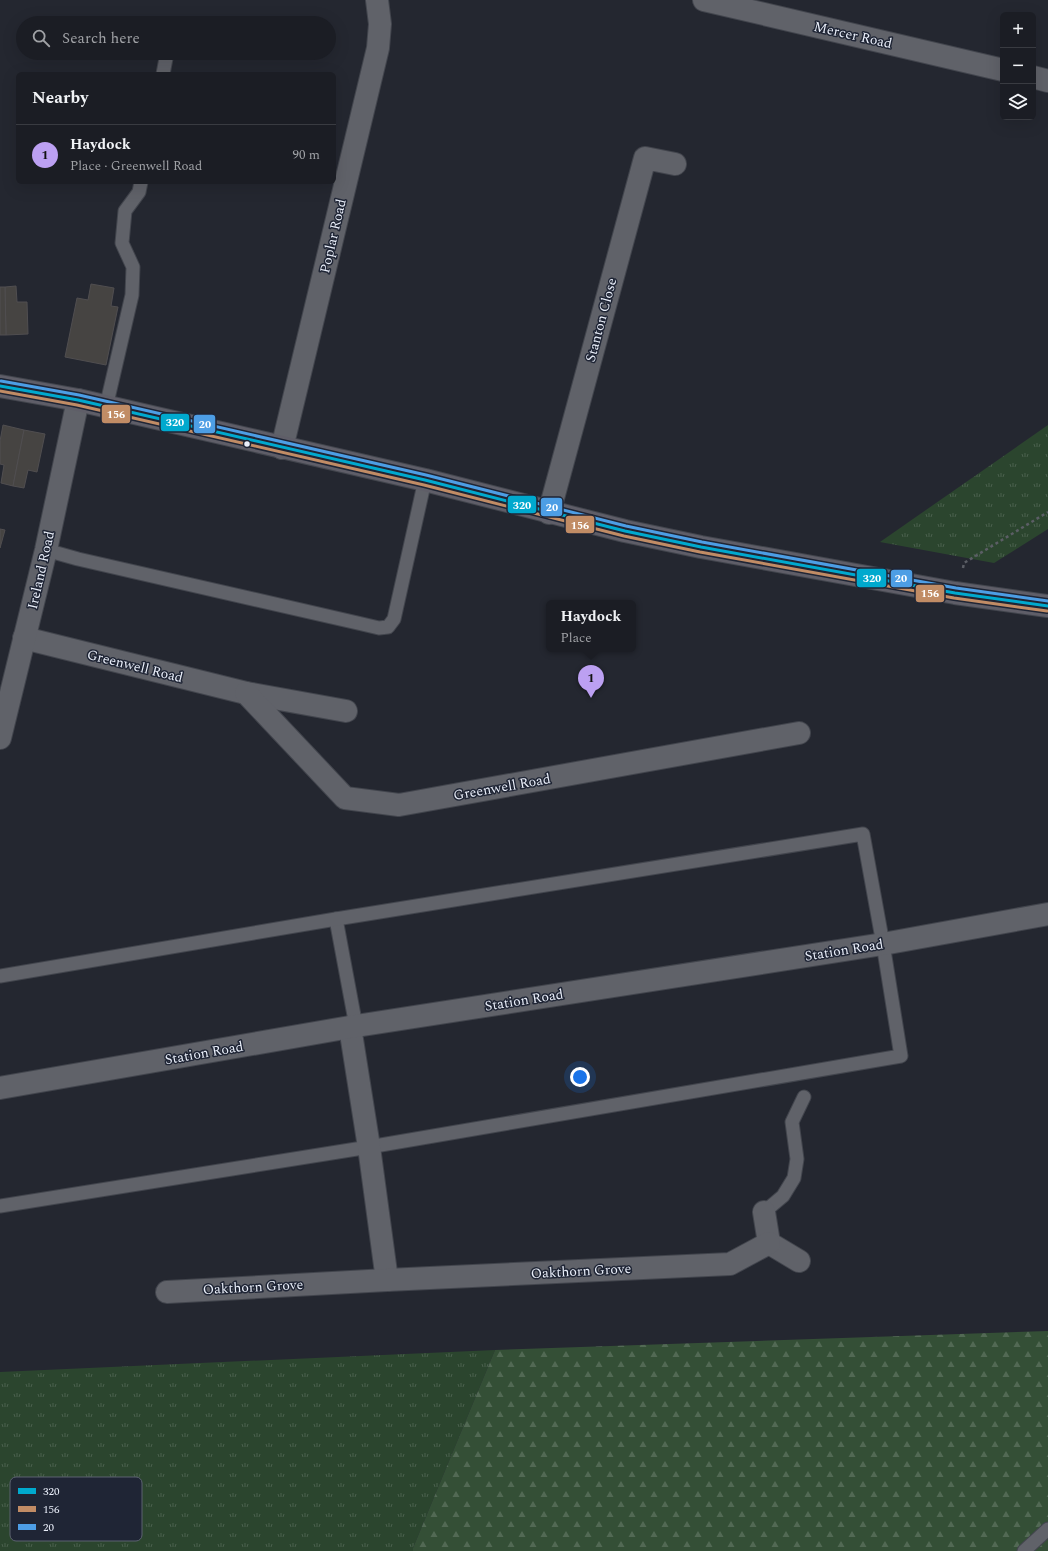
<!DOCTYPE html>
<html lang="en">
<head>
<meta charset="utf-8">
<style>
  :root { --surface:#1b1d24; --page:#282a31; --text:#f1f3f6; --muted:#a0a2a6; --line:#393b41; --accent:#bca0f2 }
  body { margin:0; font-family:Spectral,serif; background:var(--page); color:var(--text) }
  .controls { position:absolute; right:12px; top:12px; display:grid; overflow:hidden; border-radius:6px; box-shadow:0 4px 16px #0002 }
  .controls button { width:36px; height:36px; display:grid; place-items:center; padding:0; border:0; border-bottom:1px solid var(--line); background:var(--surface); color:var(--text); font:20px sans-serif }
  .you { position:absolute; left:580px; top:1077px; width:14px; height:14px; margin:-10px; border:3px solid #fff; border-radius:50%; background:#1a73e8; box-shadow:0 0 0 6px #1a73e833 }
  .badge { display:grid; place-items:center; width:26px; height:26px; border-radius:50%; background:var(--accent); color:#111; font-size:13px; font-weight:700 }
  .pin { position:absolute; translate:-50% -33px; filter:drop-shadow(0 1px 2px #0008) }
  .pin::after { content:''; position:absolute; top:21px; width:14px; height:12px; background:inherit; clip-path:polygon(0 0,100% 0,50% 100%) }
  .popup { position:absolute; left:546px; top:600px; width:90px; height:52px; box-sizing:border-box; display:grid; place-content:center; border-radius:6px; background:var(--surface); filter:drop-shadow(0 1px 3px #0005); font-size:13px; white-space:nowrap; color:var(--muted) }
  .popup b { font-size:15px; color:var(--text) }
  .popup::after { content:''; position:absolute; left:50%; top:100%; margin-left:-8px; border:8px solid transparent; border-top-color:var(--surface) }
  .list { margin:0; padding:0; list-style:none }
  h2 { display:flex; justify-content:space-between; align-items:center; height:52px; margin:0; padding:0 16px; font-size:17px }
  h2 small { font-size:13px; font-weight:400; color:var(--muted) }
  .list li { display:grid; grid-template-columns:26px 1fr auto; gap:12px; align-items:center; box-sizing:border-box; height:60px; padding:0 16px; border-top:1px solid var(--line) }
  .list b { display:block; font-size:15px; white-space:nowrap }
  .list p { margin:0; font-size:13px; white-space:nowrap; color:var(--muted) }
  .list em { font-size:13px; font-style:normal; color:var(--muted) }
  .icon { flex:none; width:22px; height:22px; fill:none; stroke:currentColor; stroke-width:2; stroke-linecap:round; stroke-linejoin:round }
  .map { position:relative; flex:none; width:1048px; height:1551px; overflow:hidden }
  .search { position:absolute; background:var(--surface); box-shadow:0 4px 16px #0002; left:16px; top:16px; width:320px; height:44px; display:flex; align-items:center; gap:10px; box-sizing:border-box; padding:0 14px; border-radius:22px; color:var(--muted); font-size:15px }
  .panel { position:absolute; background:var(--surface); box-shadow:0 4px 16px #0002; left:16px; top:72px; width:320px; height:112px; border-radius:6px }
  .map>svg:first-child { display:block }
  .grass { fill:url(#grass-tufts) }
  .forest { fill:url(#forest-firs) }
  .building { fill:#464442; stroke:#504e50 }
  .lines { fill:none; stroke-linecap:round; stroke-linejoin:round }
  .lane-casing { stroke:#42454d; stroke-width:15 }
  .street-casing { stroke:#42454d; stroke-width:24 }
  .primary-casing { stroke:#42454d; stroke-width:24 }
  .path { stroke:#5b5e65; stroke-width:2.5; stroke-dasharray:3 3; stroke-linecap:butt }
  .lane { stroke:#606269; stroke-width:13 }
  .street { stroke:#606269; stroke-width:22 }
  .primary { stroke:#5f5e68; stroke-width:22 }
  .bus-1-casing { stroke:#1f2535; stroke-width:6 }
  .bus-2-casing { stroke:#1f2535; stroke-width:6 }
  .bus-3-casing { stroke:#1f2535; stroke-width:6 }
  .bus-1 { stroke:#00a9ce; stroke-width:3 }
  .bus-2 { stroke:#c18c65; stroke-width:3 }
  .bus-3 { stroke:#4d9ee5; stroke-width:3 }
  .bus-dot { fill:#eaeffa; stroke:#1f2535; stroke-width:1.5 }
  .labels { text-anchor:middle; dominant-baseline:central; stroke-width:3; stroke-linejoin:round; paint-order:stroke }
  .street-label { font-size:14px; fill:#eaeffa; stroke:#1f2535 }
  .key { fill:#1f2535; stroke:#5c6270; stroke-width:1 }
  .key-label { font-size:11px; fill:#eaeffa }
  .line-badge { stroke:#1f2535; stroke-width:1.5 }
  .badge-label { font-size:11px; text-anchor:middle; font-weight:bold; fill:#fff }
</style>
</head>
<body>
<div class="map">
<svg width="1048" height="1551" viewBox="0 0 1048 1551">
  <defs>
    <pattern id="grass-tufts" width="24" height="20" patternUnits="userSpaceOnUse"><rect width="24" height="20" fill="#2b452e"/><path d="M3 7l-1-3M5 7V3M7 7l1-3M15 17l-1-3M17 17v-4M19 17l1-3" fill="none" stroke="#4a604d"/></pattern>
    <pattern id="forest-firs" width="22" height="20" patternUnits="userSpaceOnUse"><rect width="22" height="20" fill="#344f36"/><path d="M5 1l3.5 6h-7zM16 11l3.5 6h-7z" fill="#526954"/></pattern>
  </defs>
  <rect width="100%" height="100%" fill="#242730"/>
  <g class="grass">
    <polygon points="1048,425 1048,529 994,563 880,542"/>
    <polygon points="495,1350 413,1548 413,1551 0,1551 0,1372"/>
  </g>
  <polygon class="forest" points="1048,1331 1048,1551 413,1551 413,1548 495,1350"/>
  <g class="building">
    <polygon points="91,284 114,288 111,306 118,307 106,365 65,357 77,298 88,300"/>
    <polygon points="16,286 17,302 27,302 28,334 6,335 5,287"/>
    <polygon points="0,287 5,287 6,335 0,335"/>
    <polygon points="3,425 24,430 13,486 1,483 4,465 0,464 0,441"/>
    <polygon points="24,430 45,434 37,472 28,470 24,488 13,486"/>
    <polygon points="0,529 5,530 0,548"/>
  </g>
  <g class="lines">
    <defs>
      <g id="lane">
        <polyline points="163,74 167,53"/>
        <polyline points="106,407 132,295 133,267 122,243 125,211 139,192 141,182"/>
        <polyline points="46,550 78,559 362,624 379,628 388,627 394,619 425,480"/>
        <polyline points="336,919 356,1026"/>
        <polyline points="0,976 336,919 863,834 883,944 901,1056 369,1147 0,1206"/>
        <polyline points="764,1212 783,1196 794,1178 797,1159 792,1122 804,1097"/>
        <polyline points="1024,1551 1048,1529"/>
      </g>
      <g id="street">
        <polyline points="704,0 1003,70"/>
        <polyline points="1033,77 1048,81"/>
        <polyline points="282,448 378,48 380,24 377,0"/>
        <polyline points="549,513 645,158 675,164"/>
        <polyline points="24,638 246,693 346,711"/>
        <polyline points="246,693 345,798 399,805 799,733"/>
        <polyline points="0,738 46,550 78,400"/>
        <polyline points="350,1027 369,1147 387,1280"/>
        <polyline points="0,1088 356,1026 883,944 1048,914"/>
        <polyline points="764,1212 769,1243 799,1261"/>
        <polyline points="167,1292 387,1280 730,1264 769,1243"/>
      </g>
      <polyline id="primary" points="0,386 78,400 425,480 625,531 701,547 955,593 1048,606"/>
    </defs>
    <use href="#lane" class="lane-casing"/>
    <use href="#street" class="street-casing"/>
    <use href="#primary" class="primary-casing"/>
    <polyline class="path" points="963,568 964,563 1048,512"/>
    <use href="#lane" class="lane"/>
    <use href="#street" class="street"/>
    <use href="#primary" class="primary"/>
    <defs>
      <polyline id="bus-1" points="0,386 78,400 425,480 625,531 701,547 955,593 1048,606"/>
      <polyline id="bus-2" points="0,391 77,405 424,485 624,536 700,552 954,598 1047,611"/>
      <polyline id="bus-3" points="1,381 79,395 426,475 626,526 702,542 956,588 1048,601"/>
    </defs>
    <use href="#bus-1" class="bus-1-casing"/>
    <use href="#bus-2" class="bus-2-casing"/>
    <use href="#bus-3" class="bus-3-casing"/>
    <use href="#bus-1" class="bus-1"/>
    <use href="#bus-2" class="bus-2"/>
    <use href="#bus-3" class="bus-3"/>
  </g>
  <circle class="bus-dot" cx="247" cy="444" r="3.5"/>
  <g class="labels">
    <g class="street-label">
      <text transform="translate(853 35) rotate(13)">Mercer Road</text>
      <text transform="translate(333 236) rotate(-77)">Poplar Road</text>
      <text transform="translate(601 320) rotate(-75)">Stanton Close</text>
      <text transform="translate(41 570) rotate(-77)">Ireland Road</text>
      <text transform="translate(135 666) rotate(14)">Greenwell Road</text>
      <text transform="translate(502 787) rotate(-10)">Greenwell Road</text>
      <text transform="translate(844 950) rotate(-9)">Station Road</text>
      <text transform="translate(524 1000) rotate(-9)">Station Road</text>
      <text transform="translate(204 1053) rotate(-10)">Station Road</text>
      <text transform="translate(581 1271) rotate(-3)">Oakthorn Grove</text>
      <text transform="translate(253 1287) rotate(-3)">Oakthorn Grove</text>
    </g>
  </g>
  <rect x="10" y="1477" width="132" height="64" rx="6" class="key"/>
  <rect x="18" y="1488" width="18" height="6" fill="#00a9ce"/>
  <rect x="18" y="1506" width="18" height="6" fill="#c18c65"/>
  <rect x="18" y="1524" width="18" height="6" fill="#4d9ee5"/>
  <g class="key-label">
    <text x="43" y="1495">320</text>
    <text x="43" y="1513">156</text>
    <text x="43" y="1531">20</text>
  </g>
  <g class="line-badge">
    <rect x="101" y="404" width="30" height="20" rx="4" fill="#c18c65"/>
    <rect x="160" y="413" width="30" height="19" rx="4" fill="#00a9ce"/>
    <rect x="193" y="414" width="23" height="20" rx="4" fill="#4d9ee5"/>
    <rect x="507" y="495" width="30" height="19" rx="4" fill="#00a9ce"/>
    <rect x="540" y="497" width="23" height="20" rx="4" fill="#4d9ee5"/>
    <rect x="565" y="515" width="30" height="19" rx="4" fill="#c18c65"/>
    <rect x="856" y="568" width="31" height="20" rx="4" fill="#00a9ce"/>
    <rect x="890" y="569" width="23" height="19" rx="4" fill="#4d9ee5"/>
    <rect x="915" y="584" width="30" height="19" rx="4" fill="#c18c65"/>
  </g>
  <g class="badge-label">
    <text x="116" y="418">156</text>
    <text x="175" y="426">320</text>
    <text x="205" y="428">20</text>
    <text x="522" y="509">320</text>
    <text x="552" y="511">20</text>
    <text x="580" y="529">156</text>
    <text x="872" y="582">320</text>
    <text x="901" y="582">20</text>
    <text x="930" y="597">156</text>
  </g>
</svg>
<div class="controls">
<button>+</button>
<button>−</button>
<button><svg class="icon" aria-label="layers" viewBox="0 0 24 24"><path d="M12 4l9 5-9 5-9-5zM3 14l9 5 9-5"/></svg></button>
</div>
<div class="you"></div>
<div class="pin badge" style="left:591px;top:698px">1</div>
<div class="popup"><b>Haydock</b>Place</div>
<div class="search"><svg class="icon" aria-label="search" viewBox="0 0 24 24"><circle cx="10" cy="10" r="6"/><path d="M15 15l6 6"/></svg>Search here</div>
<section class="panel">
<h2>Nearby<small></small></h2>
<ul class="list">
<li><span class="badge">1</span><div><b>Haydock</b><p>Place · Greenwell Road</p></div><em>90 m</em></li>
</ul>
</section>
</div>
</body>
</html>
